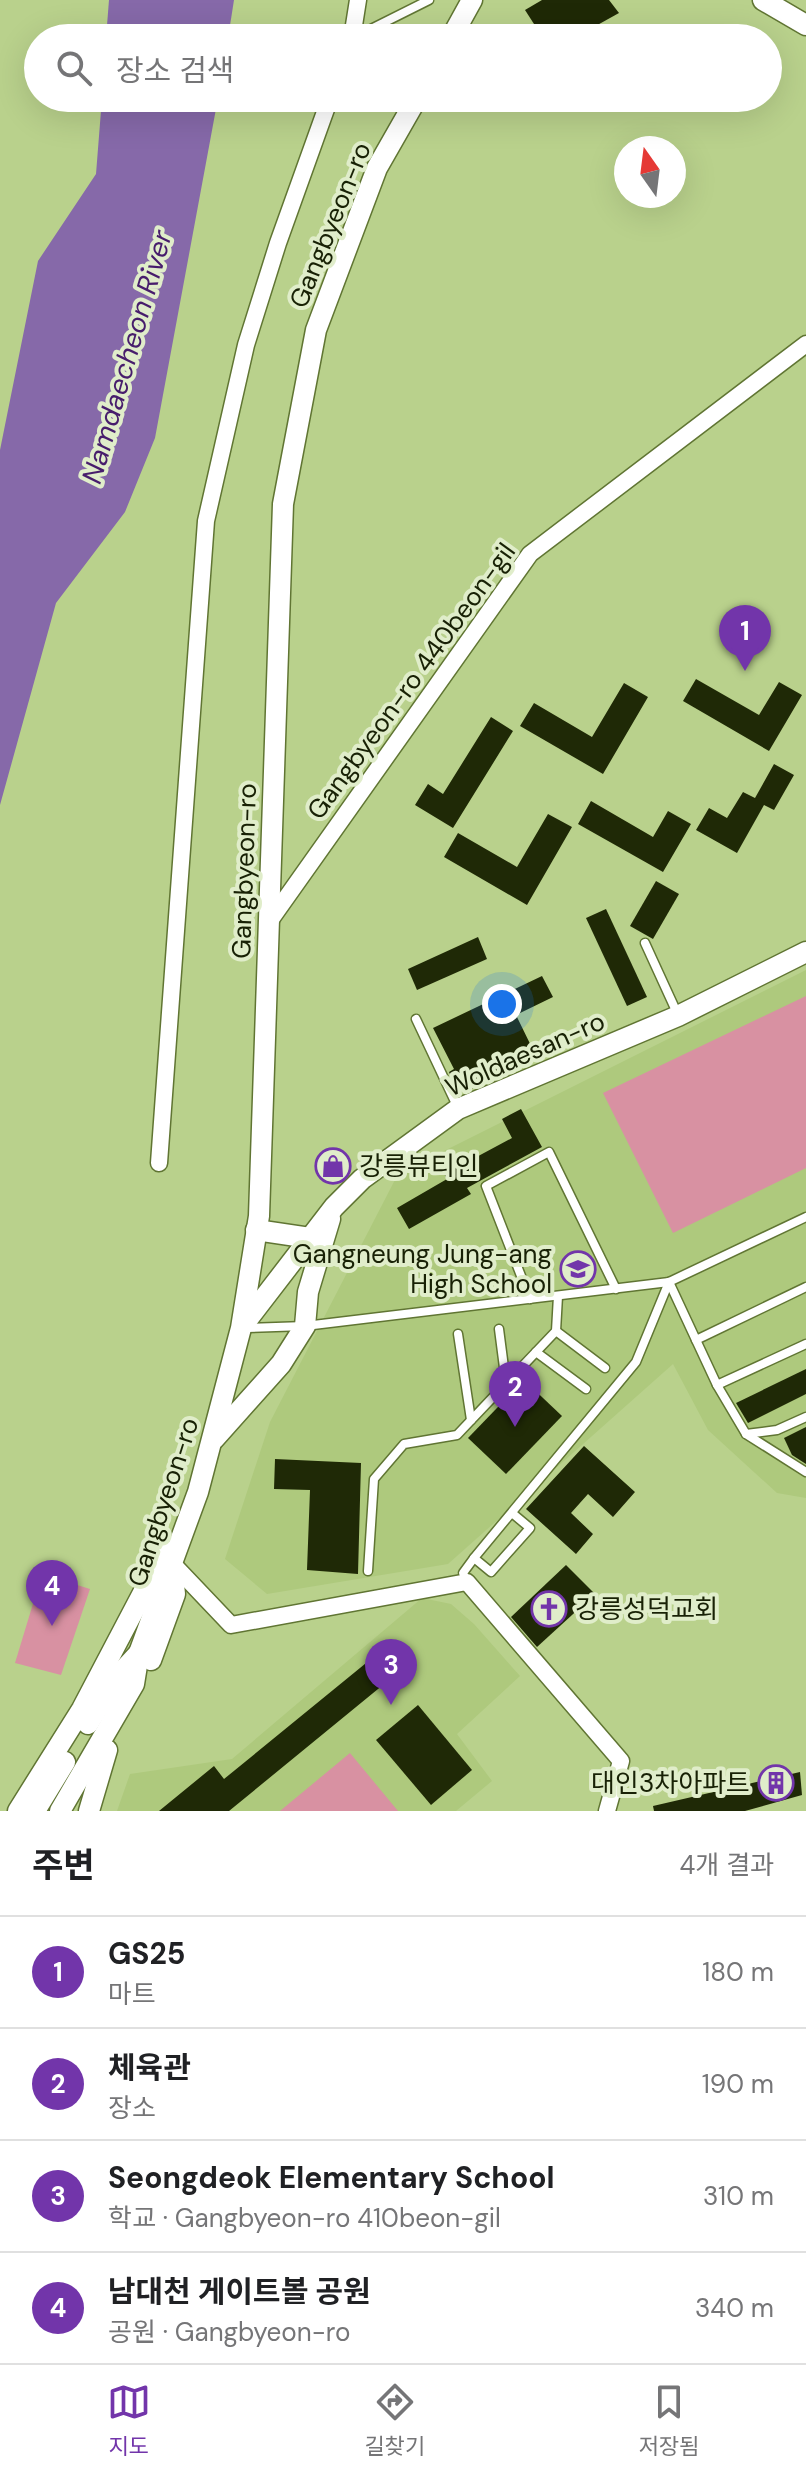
<!DOCTYPE html>
<html lang="ko">
<head>
<meta charset="utf-8">
<style>
  :root { --surface:#fff; --page:#f2f2f2; --text:#202124; --muted:#757577; --line:#e0e0e0; --accent:#7235aa }
  body { margin:0; font-family:"DM Sans","Noto Sans KR",sans-serif; background:var(--page); color:var(--text) }
  .compass { position:absolute; left:614px; top:136px; width:72px; height:72px; border-radius:50%; background:var(--surface); box-shadow:0 8px 32px #0002; rotate:346deg }
  .you { position:absolute; left:502px; top:1004px; width:28px; height:28px; margin:-20px; border:6px solid #fff; border-radius:50%; background:#1a73e8; box-shadow:0 0 0 12px #1a73e833 }
  .badge { display:grid; place-items:center; width:52px; height:52px; border-radius:50%; background:var(--accent); color:#fff; font-size:26px; font-weight:700 }
  .pin { position:absolute; translate:-50% -66px; filter:drop-shadow(0 2px 4px #0008) }
  .pin::after { content:''; position:absolute; top:42px; width:28px; height:24px; background:inherit; clip-path:polygon(0 0,100% 0,50% 100%) }
  .list { margin:0; padding:0; list-style:none }
  h2 { display:flex; justify-content:space-between; align-items:center; height:104px; margin:0; padding:0 32px; font-size:34px }
  h2 small { font-size:26px; font-weight:400; color:var(--muted) }
  .list li { display:grid; grid-template-columns:52px 1fr auto; gap:24px; align-items:center; box-sizing:border-box; height:112px; padding:0 32px; border-top:2px solid var(--line) }
  .list b { display:block; font-size:30px; white-space:nowrap }
  .list p { margin:0; font-size:26px; white-space:nowrap; color:var(--muted) }
  .list em { font-size:26px; font-style:normal; color:var(--muted) }
  .icon { flex:none; width:44px; height:44px; fill:none; stroke:currentColor; stroke-width:2; stroke-linecap:round; stroke-linejoin:round }
  .map { position:relative; flex:none; width:806px; height:1811px; overflow:hidden }
  .search { position:absolute; background:var(--surface); box-shadow:0 8px 32px #0002; left:24px; right:24px; top:24px; height:88px; display:flex; align-items:center; gap:20px; box-sizing:border-box; padding:0 28px; border-radius:44px; color:var(--muted); font-size:30px }
  .sheet { height:552px; background:var(--surface) }
  nav { display:flex; justify-content:space-around; align-items:center; box-sizing:border-box; height:112px; border-top:2px solid var(--line); background:var(--surface); font-size:22px; color:var(--muted) }
  nav a { display:grid; justify-items:center; gap:4px }
  nav .on { color:var(--accent) }
  .map>svg:first-child { display:block }
  .built { fill:#aec97d }
  .green { fill:#d891a2 }
  .water { fill:#8669a9 }
  .building { fill:#1f2906 }
  .lines { fill:none; stroke-linecap:round; stroke-linejoin:round }
  .service-casing { stroke:#607533; stroke-width:11 }
  .minor-casing { stroke:#607533; stroke-width:19 }
  .tertiary-casing { stroke:#607533; stroke-width:23 }
  .service { stroke:#fff; stroke-width:8 }
  .minor { stroke:#fff; stroke-width:16 }
  .tertiary { stroke:#fff; stroke-width:20 }
  .labels { text-anchor:middle; dominant-baseline:central; stroke-width:8; stroke-linejoin:round; paint-order:stroke }
  .street-label { font-size:26px; fill:#182105; stroke:#e0edca }
  .poi-label { font-size:26px; fill:#182105; stroke:#e0edca; text-anchor:start }
  .water-label { font-size:28px; font-style:italic; fill:#471d6c; stroke:#e0edca }
</style>
</head>
<body>
<div class="map">
<svg width="806" height="1811" viewBox="0 0 806 1811">
  <rect width="100%" height="100%" fill="#b9d18c"/>
  <g class="built">
    <polygon points="806,970 806,1498 777,1493 708,1430 673,1364 448,1564 267,1594 225,1559 270,1422 398,1174"/>
    <polygon points="422,1598 451,1604 474,1624 520,1676 457,1734 492,1781 456,1811 117,1811 130,1774 232,1759"/>
  </g>
  <g class="green">
    <polygon points="806,996 806,1168 673,1233 603,1093"/>
    <polygon points="42,1574 90,1589 61,1675 15,1663"/>
    <polygon points="350,1753 398,1811 280,1811"/>
  </g>
  <g class="water">
    <polygon points="109,0 234,0 228,38 106,38"/>
    <polygon points="102,98 218,98 155,438 125,512 56,603 0,805 0,450 38,261 96,174"/>
  </g>
  <g class="building">
    <polygon points="542,0 609,0 619,13 574,38 543,38 525,10"/>
    <polygon points="696,679 759,715 779,682 802,695 769,751 683,701"/>
    <polygon points="624,683 648,697 603,774 520,726 534,703 592,737"/>
    <polygon points="491,717 513,731 453,828 415,805 428,784 443,794"/>
    <polygon points="774,764 794,775 774,810 764,805 737,853 696,830 709,808 727,818 743,792 755,798"/>
    <polygon points="591,801 653,837 668,811 691,824 663,872 578,824"/>
    <polygon points="548,814 572,827 527,905 444,857 458,833 517,867"/>
    <polygon points="656,881 679,894 653,939 630,926"/>
    <polygon points="606,909 647,997 627,1006 586,918"/>
    <polygon points="478,937 487,959 417,990 408,969"/>
    <polygon points="542,976 553,997 516,1015 537,1058 469,1090 457,1089 449,1072 454,1069 433,1028"/>
    <polygon points="521,1109 542,1147 467,1188 471,1194 409,1229 397,1208 447,1179 438,1163 449,1157 456,1168 512,1138 502,1119"/>
    <polygon points="806,1369 806,1394 748,1423 736,1403"/>
    <polygon points="524,1380 562,1416 506,1474 468,1438"/>
    <polygon points="806,1427 806,1464 792,1455 784,1438"/>
    <polygon points="584,1446 635,1492 613,1517 588,1494 571,1513 593,1534 576,1554 526,1509"/>
    <polygon points="275,1459 361,1463 358,1574 307,1570 310,1490 274,1489"/>
    <polygon points="566,1565 595,1594 537,1647 511,1617"/>
    <polygon points="371,1659 389,1680 229,1811 159,1811 214,1766 224,1779"/>
    <polygon points="418,1705 472,1770 431,1805 376,1740"/>
    <polygon points="800,1772 802,1795 745,1811 654,1811 653,1806"/>
  </g>
  <g class="lines">
    <defs>
      <g id="service">
        <polyline points="277,34 298,38"/>
        <polyline points="353,38 429,0"/>
        <polyline points="645,943 678,1015"/>
        <polyline points="416,1019 458,1108"/>
        <polyline points="669,1282 717,1385 746,1434 806,1472"/>
        <polyline points="530,1299 486,1186 549,1152 616,1289"/>
        <polyline points="246,1328 305,1326 669,1282 806,1217"/>
        <polyline points="499,1329 506,1383"/>
        <polyline points="556,1331 605,1368"/>
        <polyline points="458,1334 471,1420"/>
        <polyline points="696,1340 806,1287"/>
        <polyline points="536,1352 586,1389"/>
        <polyline points="717,1385 806,1344"/>
        <polyline points="746,1434 777,1430 806,1417"/>
        <polyline points="512,1513 530,1528 491,1572 474,1558 636,1362 669,1282"/>
        <polyline points="368,1571 374,1479 404,1444 457,1435 556,1331 558,1296"/>
        <polyline points="467,1582 463,1573 474,1558"/>
      </g>
      <g id="minor">
        <polyline points="352,38 358,0"/>
        <polyline points="269,922 530,554 806,344"/>
        <polyline points="159,1163 206,521 246,345 278,243 330,98"/>
        <polyline points="172,1563 231,1625 467,1582 621,1761 607,1811"/>
      </g>
      <g id="tertiary">
        <polyline points="763,0 806,25"/>
        <polyline points="451,38 472,0"/>
        <polyline points="256,1230 310,1238"/>
        <polyline points="244,1324 334,1207 362,1179 458,1109 678,1016 806,952"/>
        <polyline points="214,1439 281,1364 305,1326 308,1292 330,1219"/>
        <polyline points="151,1660 175,1594 172,1568"/>
        <polyline points="88,1724 117,1677 139,1653"/>
        <polyline points="18,1811 82,1709 165,1551"/>
        <polyline points="35,1811 65,1762"/>
        <polyline points="60,1811 134,1684 139,1653 198,1492 241,1328 259,1216 283,504 316,330 377,168 417,98"/>
        <polyline points="89,1811 107,1750"/>
      </g>
    </defs>
    <use href="#service" class="service-casing"/>
    <use href="#minor" class="minor-casing"/>
    <use href="#tertiary" class="tertiary-casing"/>
    <use href="#service" class="service"/>
    <use href="#minor" class="minor"/>
    <use href="#tertiary" class="tertiary"/>
  </g>
  <defs>
    <symbol id="shop-ring" viewBox="-11 -11 22 22"><circle r="9.5" fill="#e0edca" stroke="#7235aa" stroke-width="1.5"/><path d="M-5-2.5h2.3a2.7 3.5 0 0 1 5.4 0H5L5.5 6h-11ZM-1.5-2.5h3a1.5 2.3 0 0 0-3 0Z" fill="#7235aa"/></symbol>
    <symbol id="school-ring" viewBox="-11 -11 22 22"><circle r="9.5" fill="#e0edca" stroke="#7235aa" stroke-width="1.5"/><path d="M0-5L7-2L0 1L-7-2ZM-4 1L0 2.5L4 1V4Q0 6-4 4Z" fill="#7235aa"/></symbol>
    <symbol id="church-ring" viewBox="-11 -11 22 22"><circle r="9.5" fill="#e0edca" stroke="#7235aa" stroke-width="1.5"/><path d="M-1.2-6h2.4v3.5h3.3v2.4h-3.3V6h-2.4V-.1h-3.3v-2.4h3.3Z" fill="#7235aa"/></symbol>
    <symbol id="building-ring" viewBox="-11 -11 22 22"><circle r="9.5" fill="#e0edca" stroke="#7235aa" stroke-width="1.5"/><path d="M-4-6H4V6H1V3H-1V6H-4ZM-2.5-4.3h1.7v1.8h-1.7ZM.8-4.3h1.7v1.8H.8ZM-2.5-1h1.7V.8h-1.7ZM.8-1h1.7V.8H.8Z" fill="#7235aa"/></symbol>
  </defs>
  <g fill-rule="evenodd">
    <use href="#shop-ring" x="313" y="1146" width="40" height="40"/>
    <use href="#school-ring" x="558" y="1249" width="40" height="40"/>
    <use href="#church-ring" x="529" y="1589" width="40" height="40"/>
    <use href="#building-ring" x="756" y="1763" width="40" height="40"/>
  </g>
  <g class="labels">
    <g class="street-label">
      <text transform="translate(330 225) rotate(-68)">Gangbyeon-ro</text>
      <text transform="translate(411 681) rotate(-54)">Gangbyeon-ro 440beon-gil</text>
      <text transform="translate(244 871) rotate(-88)">Gangbyeon-ro</text>
      <text transform="translate(525 1054) rotate(-24)">Woldaesan-ro</text>
      <text transform="translate(163 1502) rotate(-72)">Gangbyeon-ro</text>
    </g>
    <g class="poi-label">
      <text x="359" y="1166">강릉뷰티인</text>
      <text x="552" y="1254" text-anchor="end">Gangneung Jung-ang<tspan x="552" dy="30">High School</tspan></text>
      <text x="575" y="1609">강릉성덕교회</text>
      <text x="750" y="1783" text-anchor="end">대인3차아파트</text>
    </g>
    <g class="water-label">
      <text transform="translate(127 357) rotate(-74)">Namdaecheon River</text>
    </g>
  </g>
</svg>
<svg class="compass" viewBox="-18 -18 36 36"><path d="M0-13l5 13h-10z" fill="#e53935"/><path d="M0 13l5-13h-10z" fill="#757577"/></svg>
<div class="you"></div>
<div class="pin badge" style="left:745px;top:671px">1</div>
<div class="pin badge" style="left:515px;top:1427px">2</div>
<div class="pin badge" style="left:391px;top:1705px">3</div>
<div class="pin badge" style="left:52px;top:1626px">4</div>
<div class="search"><svg class="icon" aria-label="search" viewBox="0 0 24 24"><circle cx="10" cy="10" r="6"/><path d="M15 15l6 6"/></svg>장소 검색</div>
</div>
<section class="sheet">
<h2>주변<small>4개 결과</small></h2>
<ul class="list">
<li><span class="badge">1</span><div><b>GS25</b><p>마트</p></div><em>180 m</em></li>
<li><span class="badge">2</span><div><b>체육관</b><p>장소</p></div><em>190 m</em></li>
<li><span class="badge">3</span><div><b>Seongdeok Elementary School</b><p>학교 · Gangbyeon-ro 410beon-gil</p></div><em>310 m</em></li>
<li><span class="badge">4</span><div><b>남대천 게이트볼 공원</b><p>공원 · Gangbyeon-ro</p></div><em>340 m</em></li>
</ul>
</section>
<nav>
<a class="on"><svg class="icon" aria-label="map" viewBox="0 0 24 24"><path d="M3 6l6-2 6 2 6-2v14l-6 2-6-2-6 2zM9 4v14M15 6v14"/></svg>지도</a>
<a><svg class="icon" aria-label="directions" viewBox="0 0 24 24"><path d="M12 3l9 9-9 9-9-9zM9 14v-3h6M13 9l2 2-2 2"/></svg>길찾기</a>
<a><svg class="icon" aria-label="saved" viewBox="0 0 24 24"><path d="M7 4h10v16l-5-4-5 4z"/></svg>저장됨</a>
</nav>
</body>
</html>
